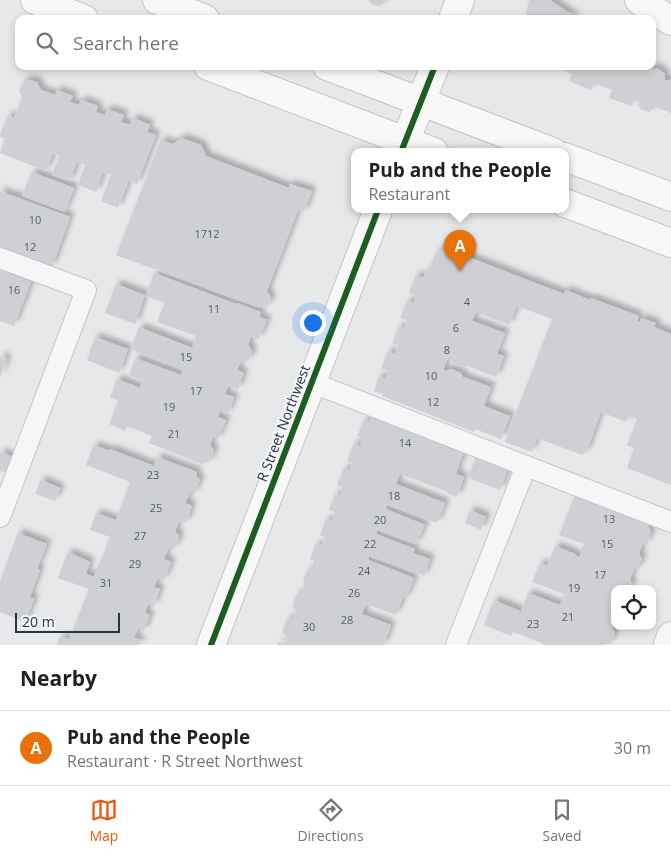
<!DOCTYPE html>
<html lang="en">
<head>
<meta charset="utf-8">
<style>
  :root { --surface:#fff; --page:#f6f6f6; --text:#202124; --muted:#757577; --line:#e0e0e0; --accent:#ea580c }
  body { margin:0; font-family:"Open Sans",sans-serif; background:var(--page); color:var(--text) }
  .controls { position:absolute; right:15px; bottom:15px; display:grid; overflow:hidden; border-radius:10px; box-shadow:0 2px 8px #0003 }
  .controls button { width:45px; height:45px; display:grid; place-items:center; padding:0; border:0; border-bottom:1px solid var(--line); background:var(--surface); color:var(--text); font:25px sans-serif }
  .scale { position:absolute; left:15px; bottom:12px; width:105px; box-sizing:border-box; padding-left:5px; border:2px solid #2b3445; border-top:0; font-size:14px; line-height:18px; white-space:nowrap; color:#2b3445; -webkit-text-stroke:4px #f4f6f9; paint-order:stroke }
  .you { position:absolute; left:312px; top:322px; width:18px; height:18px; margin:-12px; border:4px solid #fff; border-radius:50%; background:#1a73e8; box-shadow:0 0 0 8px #1a73e833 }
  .badge { display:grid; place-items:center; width:32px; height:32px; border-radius:50%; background:var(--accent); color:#fff; font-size:16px; font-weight:700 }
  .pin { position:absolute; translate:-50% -41px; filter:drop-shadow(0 1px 2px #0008) }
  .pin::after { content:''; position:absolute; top:26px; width:18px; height:15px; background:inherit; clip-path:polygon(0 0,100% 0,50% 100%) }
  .popup { position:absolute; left:351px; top:148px; width:218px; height:65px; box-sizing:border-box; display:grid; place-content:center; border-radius:10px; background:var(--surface); filter:drop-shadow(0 1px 4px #0005); font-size:16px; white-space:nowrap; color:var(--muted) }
  .popup b { font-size:19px; color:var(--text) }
  .popup::after { content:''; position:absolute; left:50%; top:100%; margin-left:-10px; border:10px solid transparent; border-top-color:var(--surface) }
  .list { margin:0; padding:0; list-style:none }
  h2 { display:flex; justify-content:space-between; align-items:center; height:65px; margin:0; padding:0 20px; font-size:21px }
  h2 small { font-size:16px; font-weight:400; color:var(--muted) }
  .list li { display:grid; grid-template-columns:32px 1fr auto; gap:15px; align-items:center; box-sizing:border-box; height:75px; padding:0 20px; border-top:1px solid var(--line) }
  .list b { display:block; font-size:19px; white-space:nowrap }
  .list p { margin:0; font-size:16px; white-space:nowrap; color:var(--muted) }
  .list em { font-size:16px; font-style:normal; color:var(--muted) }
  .icon { flex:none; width:28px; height:28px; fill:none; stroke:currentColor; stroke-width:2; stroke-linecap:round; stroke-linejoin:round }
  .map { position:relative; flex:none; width:671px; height:645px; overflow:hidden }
  .search { position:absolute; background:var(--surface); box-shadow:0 2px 8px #0003; left:15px; right:15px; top:15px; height:55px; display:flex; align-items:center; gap:12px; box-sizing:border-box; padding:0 18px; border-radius:10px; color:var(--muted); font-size:19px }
  .sheet { height:140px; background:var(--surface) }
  nav { display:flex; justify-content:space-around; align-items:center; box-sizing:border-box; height:70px; border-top:1px solid var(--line); background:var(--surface); font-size:14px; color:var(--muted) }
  nav a { display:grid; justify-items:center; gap:2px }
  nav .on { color:var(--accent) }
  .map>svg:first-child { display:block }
  .building { fill:#ced0d3; filter:url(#shadow) }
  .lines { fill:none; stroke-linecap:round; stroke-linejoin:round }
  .lane-casing { stroke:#c4c6c8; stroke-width:22 }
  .street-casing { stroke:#c4c6c8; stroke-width:30 }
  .secondary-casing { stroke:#c4c6c8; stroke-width:30 }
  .primary-casing { stroke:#c2c5c8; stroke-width:30 }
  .lane { stroke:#f5f6f7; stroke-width:20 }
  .street { stroke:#f5f6f7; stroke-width:28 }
  .secondary { stroke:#f8f8f8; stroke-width:28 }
  .primary { stroke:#f8f8f8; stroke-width:28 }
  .cycleway-casing { stroke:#f4f6f9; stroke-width:9 }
  .cycleway { stroke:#1b5e20; stroke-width:6 }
  .labels { text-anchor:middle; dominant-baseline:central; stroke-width:4; stroke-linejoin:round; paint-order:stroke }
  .number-label { font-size:11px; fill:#545c69 }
  .street-label { font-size:14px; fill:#2b3445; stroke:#f4f6f9 }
</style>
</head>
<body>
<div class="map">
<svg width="671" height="645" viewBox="0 0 671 645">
  <defs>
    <filter id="shadow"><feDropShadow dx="4.5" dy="-4.5" stdDeviation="2.5" flood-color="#0004"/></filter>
  </defs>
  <rect width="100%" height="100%" fill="#e6e8ea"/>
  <g class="building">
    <polygon points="368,0 385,0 384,3 379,6 372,5"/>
    <polygon points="529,0 550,0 578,19 524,19 528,6"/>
    <polygon points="552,66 647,66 650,69 657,68 665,74 665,80 667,81 671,79 671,113 655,107 649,112 642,110 638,106 639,101 634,99 632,106 609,98 612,90 594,83 591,90 569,81 572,74"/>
    <polygon points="31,80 37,82 41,90 55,95 57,90 73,96 70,102 79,105 81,100 98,106 96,112 105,115 107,109 124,115 121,122 130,125 133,118 150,125 147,132 156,135 137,184 129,180 118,208 101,201 111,175 103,172 96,192 78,185 85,165 77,162 70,181 52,175 60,155 53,153 46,171 0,153 5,139 0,137 0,135 8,115 14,118 22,97 19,91 21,85 25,81"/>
    <polygon points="182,138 201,145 206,156 289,188 290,184 312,191 304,212 298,210 267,291 271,298 268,306 260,308 116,255 161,140 173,144"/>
    <polygon points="32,172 74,188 65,212 22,196"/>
    <polygon points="0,191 70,217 52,267 0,248"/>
    <polygon points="445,248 564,294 566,290 590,300 591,298 639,316 637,321 640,322 641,318 656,323 654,327 671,334 671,485 627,468 634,448 627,445 637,419 629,416 626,422 601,412 587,450 582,455 537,438 532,452 505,442 552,319 517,306 509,325 476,312 472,321 505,333 497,354 504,356 496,377 467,366 463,367 453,364 451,359 448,358 443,370 447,371 451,369 461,373 463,377 491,387 484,406 510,416 501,439 475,429 474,432 382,396 383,394 374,391 379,376 385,379 388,370 381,368 388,351 394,354 398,345 392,343 399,326 404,328 407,321 400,318 407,301 414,303 416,296 409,293 416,275 423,278 427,269 429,270 435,254"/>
    <polygon points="0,270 31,282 14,326 0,321"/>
    <polygon points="154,273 236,304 237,303 261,312 259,317 267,320 259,339 251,336 248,345 252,351 249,360 241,362 237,370 244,373 238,389 228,386 225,394 234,397 228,414 220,411 218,417 226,420 218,439 213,437 210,445 214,451 210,461 202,464 149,443 152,436 127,426 125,431 109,424 118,401 110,397 117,379 140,388 142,381 129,376 135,358 181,375 183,370 131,349 139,327 192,348 196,336 157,322 165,303 146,296"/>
    <polygon points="116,284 145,295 135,324 105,313"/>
    <polygon points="95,337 128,349 119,373 87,360"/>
    <polygon points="0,356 7,359 0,378"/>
    <polygon points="373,413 418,430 416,435 426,438 431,434 439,437 441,445 463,453 456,474 464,477 457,497 447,493 448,492 400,474 396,484 445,503 437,523 387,505 386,509 425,525 416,544 377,530 376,534 415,549 413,553 430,559 424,576 369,556 368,560 414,578 406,598 403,597 396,615 366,604 362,614 391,625 384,645 277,645 278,642 285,644 288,638 282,632 287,619 293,617 296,610 292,606 297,594 302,593 305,585 303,581 307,571 312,567 314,560 310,559 316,544 321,546 325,537 320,535 326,519 331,521 335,512 329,510 335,494 340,496 343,487 337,485 344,468 350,470 352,463 347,461 354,443 360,446 362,438 357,436 364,420 369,422"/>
    <polygon points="94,445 109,451 110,449 154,466 157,457 197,472 196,476 200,480 195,492 190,493 185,503 192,506 186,523 179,521 175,531 179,536 178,542 174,548 168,549 164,559 171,562 164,580 158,578 154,587 160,589 154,606 148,604 145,613 150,615 144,631 138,629 134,638 141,640 139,645 57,645 60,636 69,640 89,589 58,578 68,552 90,562 86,574 94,577 110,537 90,530 96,513 116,520 130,482 86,465"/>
    <polygon points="0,452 13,457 8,473 0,471"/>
    <polygon points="477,454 509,466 500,490 468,478"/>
    <polygon points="41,480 60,488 55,501 35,494"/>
    <polygon points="577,490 651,520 648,526 651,532 648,542 642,545 639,554 642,558 638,568 634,569 630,579 632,584 630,589 615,589 615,620 612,628 615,633 611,643 604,645 543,645 544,644 513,632 528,593 560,605 564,594 532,582 540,563 547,566 555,546 575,554 579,558 584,544 559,535"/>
    <polygon points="470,510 486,517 481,530 465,523"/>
    <polygon points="18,533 47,544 37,569 40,570 30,597 34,599 25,622 0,612 0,581"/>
    <polygon points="494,600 520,611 511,636 484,625"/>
  </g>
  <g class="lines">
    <defs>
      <g id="lane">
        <polyline points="0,258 86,290 0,517"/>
        <polyline points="313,383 526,466"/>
        <polyline points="456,645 526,466 671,522"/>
      </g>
      <polyline id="street" points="668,645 671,636"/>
      <g id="secondary">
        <polyline points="639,0 671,21"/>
        <polyline points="453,19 460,0"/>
        <polyline points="401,152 435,66"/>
        <polyline points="211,645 378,210"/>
      </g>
      <g id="primary">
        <polyline points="35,0 84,19"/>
        <polyline points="157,0 205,19"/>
        <polyline points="208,66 434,152"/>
        <polyline points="327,66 553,152"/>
        <polyline points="565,157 671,197"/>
        <polyline points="565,203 671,243"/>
      </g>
    </defs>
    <use href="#lane" class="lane-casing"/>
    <use href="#street" class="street-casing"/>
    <use href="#secondary" class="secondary-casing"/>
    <use href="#primary" class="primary-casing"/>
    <use href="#lane" class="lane"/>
    <use href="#street" class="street"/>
    <use href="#secondary" class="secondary"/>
    <use href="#primary" class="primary"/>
    <defs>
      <g id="cycleway">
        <polyline points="401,152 435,66"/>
        <polyline points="211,645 378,210"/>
      </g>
    </defs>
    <use href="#cycleway" class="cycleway-casing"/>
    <use href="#cycleway" class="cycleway"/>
  </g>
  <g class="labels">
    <g class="number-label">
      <text x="35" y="219">10</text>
      <text x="207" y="233">1712</text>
      <text x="30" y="246">12</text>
      <text x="14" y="289">16</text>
      <text x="467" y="301">4</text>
      <text x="214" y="308">11</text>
      <text x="456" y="327">6</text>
      <text x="447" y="349">8</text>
      <text x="186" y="356">15</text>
      <text x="431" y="375">10</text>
      <text x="196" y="390">17</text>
      <text x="433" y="401">12</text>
      <text x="169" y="406">19</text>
      <text x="174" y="433">21</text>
      <text x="405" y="442">14</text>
      <text x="153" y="474">23</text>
      <text x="394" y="495">18</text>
      <text x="156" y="507">25</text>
      <text x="609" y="518">13</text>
      <text x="380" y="519">20</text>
      <text x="140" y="535">27</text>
      <text x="370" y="543">22</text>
      <text x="607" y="543">15</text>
      <text x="135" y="563">29</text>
      <text x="364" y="570">24</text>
      <text x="600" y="574">17</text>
      <text x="106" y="582">31</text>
      <text x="574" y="587">19</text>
      <text x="354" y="592">26</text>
      <text x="568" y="616">21</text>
      <text x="347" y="619">28</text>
      <text x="533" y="623">23</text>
      <text x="309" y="626">30</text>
    </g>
    <g class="street-label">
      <text transform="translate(283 423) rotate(-69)">R Street Northwest</text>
    </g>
  </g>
</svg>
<div class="controls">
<button><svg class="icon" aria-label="locate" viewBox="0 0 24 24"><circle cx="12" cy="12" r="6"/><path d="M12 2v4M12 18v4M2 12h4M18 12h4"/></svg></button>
</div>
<div class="scale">20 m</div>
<div class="you"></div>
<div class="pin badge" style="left:460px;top:271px;background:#e8710a">A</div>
<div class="popup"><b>Pub and the People</b>Restaurant</div>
<div class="search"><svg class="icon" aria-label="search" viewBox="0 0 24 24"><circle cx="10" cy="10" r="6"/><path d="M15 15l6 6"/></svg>Search here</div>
</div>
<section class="sheet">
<h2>Nearby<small></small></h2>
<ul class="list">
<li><span class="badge" style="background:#e8710a">A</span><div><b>Pub and the People</b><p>Restaurant · R Street Northwest</p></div><em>30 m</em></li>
</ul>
</section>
<nav>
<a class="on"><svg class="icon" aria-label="map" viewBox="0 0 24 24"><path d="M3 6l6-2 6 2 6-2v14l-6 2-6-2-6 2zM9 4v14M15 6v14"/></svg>Map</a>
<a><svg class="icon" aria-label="directions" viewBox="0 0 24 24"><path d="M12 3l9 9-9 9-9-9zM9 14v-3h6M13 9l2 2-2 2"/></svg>Directions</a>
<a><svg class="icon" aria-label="saved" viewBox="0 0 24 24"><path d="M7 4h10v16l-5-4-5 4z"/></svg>Saved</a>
</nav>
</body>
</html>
